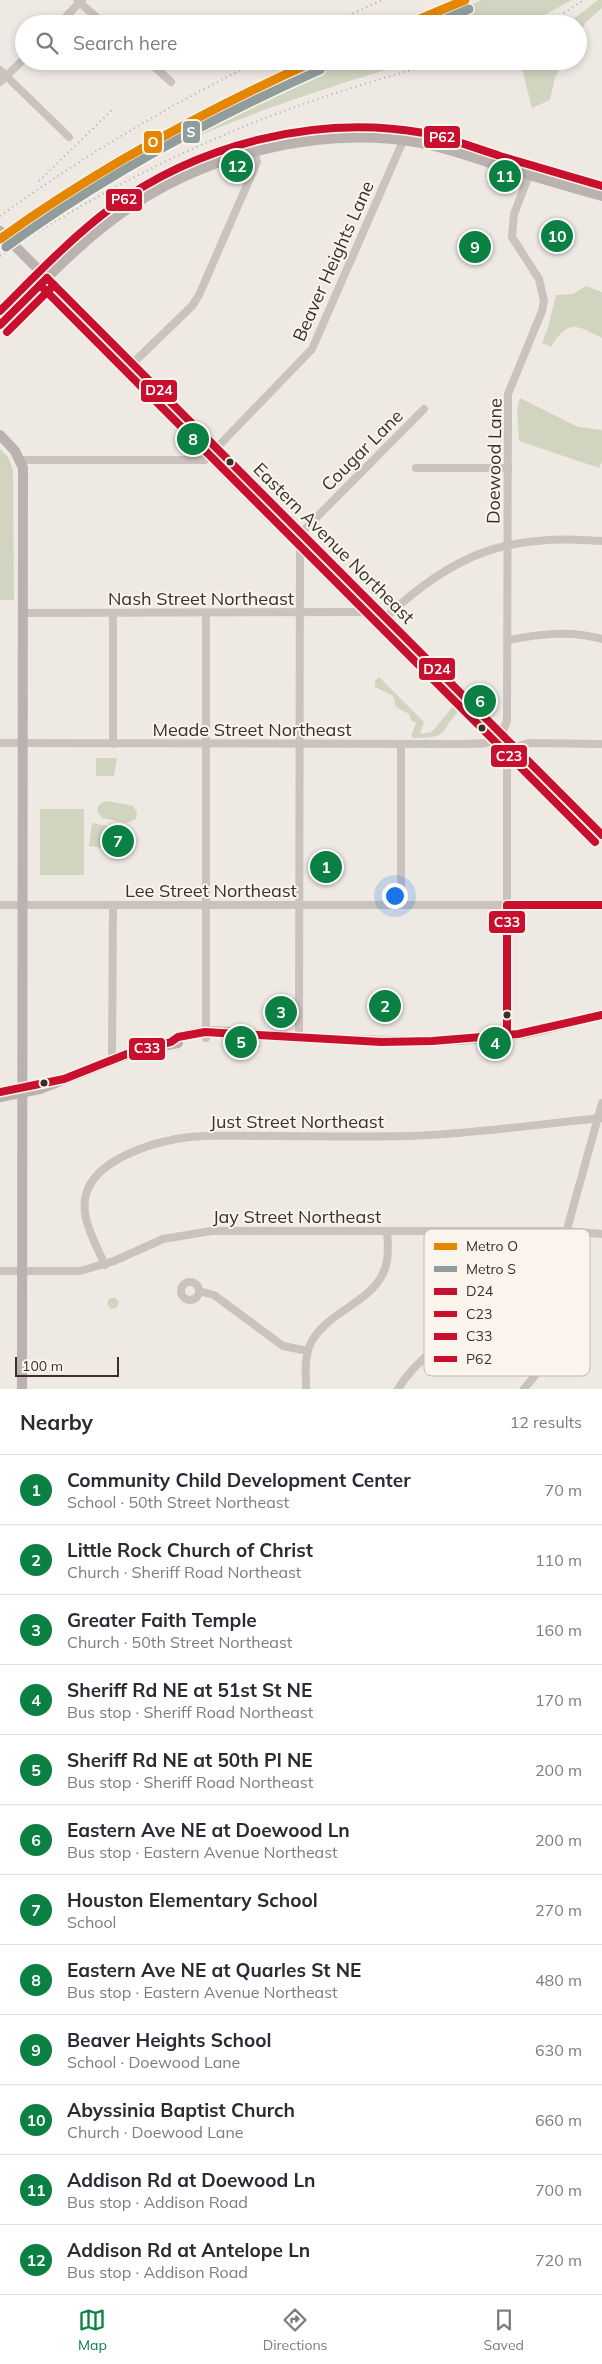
<!DOCTYPE html>
<html lang="en">
<head>
<meta charset="utf-8">
<style>
  :root { --surface:#fff; --page:#f2f2f3; --text:#2b2b33; --muted:#7c7c81; --line:#e1e1e2; --accent:#0b8043 }
  body { margin:0; font-family:Mulish,sans-serif; background:var(--page); color:var(--text) }
  .scale { position:absolute; left:15px; bottom:12px; width:104px; box-sizing:border-box; padding-left:5px; border:2px solid #3a2f2b; border-top:0; font-size:14px; line-height:18px; white-space:nowrap; color:#3a2f2b; -webkit-text-stroke:4px #faf4ed; paint-order:stroke }
  .you { position:absolute; left:394px; top:895px; width:18px; height:18px; margin:-12px; border:4px solid #fff; border-radius:50%; background:#1a73e8; box-shadow:0 0 0 8px #1a73e833 }
  .badge { display:grid; place-items:center; width:32px; height:32px; border-radius:50%; background:var(--accent); color:#fff; font-size:16px; font-weight:700 }
  .pin { position:absolute; translate:-50% -50%; border:2px solid #fff; box-shadow:0 1px 5px #0006 }
  .list { margin:0; padding:0; list-style:none }
  h2 { display:flex; justify-content:space-between; align-items:center; height:65px; margin:0; padding:0 20px; font-size:21px }
  h2 small { font-size:16px; font-weight:400; color:var(--muted) }
  .list li { display:grid; grid-template-columns:32px 1fr auto; gap:15px; align-items:center; box-sizing:border-box; height:70px; padding:0 20px; border-top:1px solid var(--line) }
  .list b { display:block; font-size:19px; white-space:nowrap }
  .list p { margin:0; font-size:16px; white-space:nowrap; color:var(--muted) }
  .list em { font-size:16px; font-style:normal; color:var(--muted) }
  .icon { flex:none; width:28px; height:28px; fill:none; stroke:currentColor; stroke-width:2; stroke-linecap:round; stroke-linejoin:round }
  .map { position:relative; flex:none; width:602px; height:1389px; overflow:hidden }
  .search { position:absolute; background:var(--surface); box-shadow:0 2px 8px #0003; left:15px; right:15px; top:15px; height:55px; display:flex; align-items:center; gap:12px; box-sizing:border-box; padding:0 18px; border-radius:28px; color:var(--muted); font-size:19px }
  .sheet { height:905px; background:var(--surface) }
  nav { display:flex; justify-content:space-around; align-items:center; box-sizing:border-box; height:70px; border-top:1px solid var(--line); background:var(--surface); font-size:14px; color:var(--muted) }
  nav a { display:grid; justify-items:center; gap:2px }
  nav .on { color:var(--accent) }
  .map>svg:first-child { display:block }
  .green { fill:#d1d4bf }
  .lines { fill:none; stroke-linecap:round; stroke-linejoin:round }
  .street { stroke:#c9c2bd; stroke-width:8 }
  .secondary { stroke:#b9b2ae; stroke-width:10 }
  .rail { stroke:#b1aba7; stroke-width:2; stroke-dasharray:1 4; stroke-linecap:butt }
  .bus-1-casing { stroke:#faf4ed; stroke-width:11 }
  .bus-2-casing { stroke:#faf4ed; stroke-width:11 }
  .bus-3-casing { stroke:#faf4ed; stroke-width:11 }
  .bus-4-casing { stroke:#faf4ed; stroke-width:11 }
  .bus-1 { stroke:#c8102e; stroke-width:8 }
  .bus-2 { stroke:#c8102e; stroke-width:8 }
  .bus-3 { stroke:#c8102e; stroke-width:8 }
  .bus-4 { stroke:#c8102e; stroke-width:8 }
  .metro-1-casing { stroke:#faf4ed; stroke-width:12 }
  .metro-2-casing { stroke:#faf4ed; stroke-width:12 }
  .metro-1 { stroke:#e48602; stroke-width:9 }
  .metro-2 { stroke:#919d9d; stroke-width:9 }
  .bus-dot { fill:#3a2f2b; stroke:#faf4ed; stroke-width:2 }
  .labels { text-anchor:middle; dominant-baseline:central; stroke-width:4; stroke-linejoin:round; paint-order:stroke }
  .street-label { font-size:18px; fill:#3a2f2b; stroke:#faf4ed }
  .key { fill:#faf4ed; stroke:#c0b9b3; stroke-width:1 }
  .key-label { font-size:14px; fill:#3a2f2b }
  .line-badge { stroke:#faf4ed; stroke-width:2 }
  .badge-label { font-size:14px; text-anchor:middle; font-weight:bold; fill:#fff }
</style>
</head>
<body>
<div class="map">
<svg width="602" height="1389" viewBox="0 0 602 1389">
  <rect width="100%" height="100%" fill="#efe9e4"/>
  <g class="green">
    <polygon points="482,0 572,0 528,24 425,24"/>
    <polygon points="598,0 602,0 602,8 586,22 578,36 578,24 567,24"/>
    <path d="M334,61h82c-82,24 -163,50 -240,85l-5,-11 121,-57z"/>
    <polygon points="520,61 564,61 555,78 550,100 532,108"/>
    <path d="M586,286l16,6v46c-26,-13 -34,-19 -51,9l-9,-4 6,-15 8,-33 17,-1z"/>
    <polygon points="520,398 578,427 602,430 602,460 599,468 519,441 517,409"/>
    <polygon points="0,449 8,457 13,470 14,600 0,600"/>
    <path d="M379,677l45,45 -4,12 12,-2 23,-28 5,6c-24,23 -6,27 -47,28l-2,-2 5,-13 -5,-3 -2,-6 -13,-7 -3,-11 -18,-9v-6z"/>
    <polygon points="96,758 117,758 114,776 96,776"/>
    <path d="M107,801l26,5 4,6 -1,7 -9,4 -25,-5 -5,-7c1,-6 4,-9 10,-10z"/>
    <rect x="40" y="809" width="44" height="66"/>
    <polygon points="92,823 107,826 104,848 89,846"/>
    <circle cx="113" cy="1303" r="5.5"/>
  </g>
  <g class="lines">
    <g class="street">
      <polyline points="77,0 104,24"/>
      <polyline points="59,24 82,0"/>
      <polyline points="148,61 171,82"/>
      <polyline points="0,70 69,137"/>
      <polyline points="0,82 24,59"/>
      <polyline points="132,364 192,306 199,295 257,162 254,152"/>
      <polyline points="21,460 205,460 312,349 403,141"/>
      <polyline points="416,468 508,468"/>
      <polyline points="23,613 380,612"/>
      <polyline points="113,613 113,744"/>
      <polyline points="206,613 206,1038"/>
      <path d="M385,618c69,-65 123,-85 217,-77"/>
      <path d="M508,640c33,-6 61,-10 94,-1"/>
      <path d="M0,743l460,1c26,-1 37,4 47,-23l1,-327 34,-83 2,-10 -5,-22 -27,-42 2,-23 15,-39"/>
      <polyline points="401,744 401,905"/>
      <polyline points="0,905 602,905"/>
      <polyline points="507,1034 507,759 514,747 529,743 602,744"/>
      <polyline points="299,1038 300,534 424,409"/>
      <polyline points="112,1059 113,905"/>
      <path d="M105,1265c-12,-27 -32,-58 -12,-85 17,-23 56,-36 83,-41 29,-5 58,-3 87,-3 49,0 98,1 147,0 64,-2 128,-12 192,-18"/>
      <polyline points="0,1271 80,1271 114,1261 163,1239 211,1231 566,1231 602,1234"/>
      <circle cx="190" cy="1291" r="9"/>
      <polyline points="199,1291 214,1295 283,1346 308,1351"/>
      <path d="M306,1389c0,-14 -2,-28 3,-42 15,-37 67,-43 77,-82 3,-11 2,-23 1,-34"/>
      <path d="M398,1389c11,-19 26,-30 42,-45 32,-31 35,-70 35,-113"/>
      <polyline points="524,1389 542,1367 556,1336 562,1300 564,1240 602,1103"/>
    </g>
    <g class="secondary">
      <polyline points="0,231 602,835"/>
      <path d="M0,325c38,-38 76,-79 119,-110 83,-61 201,-90 302,-72 26,5 51,14 76,22 35,11 70,21 105,31"/>
      <polyline points="0,435 15,451 23,468 22,1389"/>
      <path d="M171,1042c28,-20 82,-6 115,-5 78,4 157,8 235,-3 27,-5 54,-13 81,-19"/>
      <polyline points="0,1097 40,1089 136,1051 178,1043"/>
    </g>
    <g class="rail">
      <polyline points="330,24 382,0"/>
      <polyline points="547,24 584,0"/>
      <polyline points="39,181 113,109"/>
      <path d="M0,216c82,-59 169,-111 259,-155"/>
      <path d="M0,256c94,-62 195,-114 301,-151 46,-17 94,-30 141,-44"/>
    </g>
    <defs>
      <g id="bus-1">
        <polyline points="47,278 602,835"/>
        <polyline points="0,325 47,278"/>
      </g>
      <g id="bus-2">
        <polyline points="40,285 595,842"/>
        <polyline points="7,332 54,285"/>
      </g>
      <g id="bus-3">
        <polyline points="507,1034 507,905 602,905"/>
        <polyline points="0,1092 64,1079 127,1054 171,1042 178,1037 205,1032 381,1042 432,1041 518,1034 602,1015"/>
      </g>
      <path id="bus-4" d="M0,311c36,-36 71,-73 111,-103 87,-64 206,-94 313,-75 26,5 51,15 76,23 34,10 68,20 102,30"/>
    </defs>
    <use href="#bus-1" class="bus-1-casing"/>
    <use href="#bus-2" class="bus-2-casing"/>
    <use href="#bus-3" class="bus-3-casing"/>
    <use href="#bus-4" class="bus-4-casing"/>
    <use href="#bus-1" class="bus-1"/>
    <use href="#bus-2" class="bus-2"/>
    <use href="#bus-3" class="bus-3"/>
    <use href="#bus-4" class="bus-4"/>
    <defs>
      <g id="metro-1">
        <polyline points="408,24 465,0"/>
        <path d="M0,239c99,-71 204,-128 315,-178"/>
      </g>
      <g id="metro-2">
        <polyline points="434,24 469,9"/>
        <path d="M6,247c98,-71 203,-128 314,-177"/>
      </g>
    </defs>
    <use href="#metro-1" class="metro-1-casing"/>
    <use href="#metro-2" class="metro-2-casing"/>
    <use href="#metro-1" class="metro-1"/>
    <use href="#metro-2" class="metro-2"/>
  </g>
  <g class="bus-dot">
    <circle cx="230" cy="462" r="4.5"/>
    <circle cx="482" cy="728" r="4.5"/>
    <circle cx="507" cy="1015" r="4.5"/>
    <circle cx="44" cy="1083" r="4.5"/>
  </g>
  <g class="labels">
    <g class="street-label">
      <text transform="translate(333 261) rotate(-66)">Beaver Heights Lane</text>
      <text transform="translate(362 450) rotate(-45)">Cougar Lane</text>
      <text transform="translate(494 461) rotate(-89)">Doewood Lane</text>
      <text transform="translate(334 543) rotate(45)">Eastern Avenue Northeast</text>
      <text x="201" y="598">Nash Street Northeast</text>
      <text x="252" y="729">Meade Street Northeast</text>
      <text x="211" y="890">Lee Street Northeast</text>
      <text x="297" y="1121">Just Street Northeast</text>
      <text x="297" y="1216">Jay Street Northeast</text>
    </g>
  </g>
  <rect x="424" y="1229" width="166" height="147" rx="8" class="key"/>
  <rect x="434" y="1243" width="23" height="7" fill="#e48602"/>
  <rect x="434" y="1266" width="23" height="6" fill="#919d9d"/>
  <rect x="434" y="1288" width="23" height="7" fill="#c8102e"/>
  <rect x="434" y="1311" width="23" height="6" fill="#c8102e"/>
  <rect x="434" y="1333" width="23" height="7" fill="#c8102e"/>
  <rect x="434" y="1356" width="23" height="6" fill="#c8102e"/>
  <g class="key-label">
    <text x="466" y="1251">Metro O</text>
    <text x="466" y="1274">Metro S</text>
    <text x="466" y="1296">D24</text>
    <text x="466" y="1319">C23</text>
    <text x="466" y="1341">C33</text>
    <text x="466" y="1364">P62</text>
  </g>
  <g class="line-badge">
    <rect x="182" y="120" width="19" height="24" rx="5" fill="#919d9d"/>
    <rect x="423" y="125" width="38" height="24" rx="5" fill="#c8102e"/>
    <rect x="143" y="130" width="20" height="24" rx="5" fill="#e48602"/>
    <rect x="105" y="188" width="38" height="24" rx="5" fill="#c8102e"/>
    <rect x="140" y="379" width="38" height="24" rx="5" fill="#c8102e"/>
    <rect x="418" y="657" width="38" height="24" rx="5" fill="#c8102e"/>
    <rect x="490" y="744" width="38" height="24" rx="5" fill="#c8102e"/>
    <rect x="488" y="910" width="38" height="24" rx="5" fill="#c8102e"/>
    <rect x="128" y="1037" width="38" height="24" rx="5" fill="#c8102e"/>
  </g>
  <g class="badge-label">
    <text x="191" y="137">S</text>
    <text x="442" y="142">P62</text>
    <text x="153" y="147">O</text>
    <text x="124" y="204">P62</text>
    <text x="159" y="395">D24</text>
    <text x="437" y="674">D24</text>
    <text x="509" y="761">C23</text>
    <text x="507" y="927">C33</text>
    <text x="147" y="1053">C33</text>
  </g>
</svg>
<div class="scale">100 m</div>
<div class="you"></div>
<div class="pin badge" style="left:326px;top:867px">1</div>
<div class="pin badge" style="left:385px;top:1006px">2</div>
<div class="pin badge" style="left:281px;top:1012px">3</div>
<div class="pin badge" style="left:495px;top:1043px">4</div>
<div class="pin badge" style="left:241px;top:1042px">5</div>
<div class="pin badge" style="left:480px;top:701px">6</div>
<div class="pin badge" style="left:118px;top:841px">7</div>
<div class="pin badge" style="left:193px;top:439px">8</div>
<div class="pin badge" style="left:475px;top:247px">9</div>
<div class="pin badge" style="left:557px;top:236px">10</div>
<div class="pin badge" style="left:505px;top:176px">11</div>
<div class="pin badge" style="left:237px;top:166px">12</div>
<div class="search"><svg class="icon" aria-label="search" viewBox="0 0 24 24"><circle cx="10" cy="10" r="6"/><path d="M15 15l6 6"/></svg>Search here</div>
</div>
<section class="sheet">
<h2>Nearby<small>12 results</small></h2>
<ul class="list">
<li><span class="badge">1</span><div><b>Community Child Development Center</b><p>School · 50th Street Northeast</p></div><em>70 m</em></li>
<li><span class="badge">2</span><div><b>Little Rock Church of Christ</b><p>Church · Sheriff Road Northeast</p></div><em>110 m</em></li>
<li><span class="badge">3</span><div><b>Greater Faith Temple</b><p>Church · 50th Street Northeast</p></div><em>160 m</em></li>
<li><span class="badge">4</span><div><b>Sheriff Rd NE at 51st St NE</b><p>Bus stop · Sheriff Road Northeast</p></div><em>170 m</em></li>
<li><span class="badge">5</span><div><b>Sheriff Rd NE at 50th Pl NE</b><p>Bus stop · Sheriff Road Northeast</p></div><em>200 m</em></li>
<li><span class="badge">6</span><div><b>Eastern Ave NE at Doewood Ln</b><p>Bus stop · Eastern Avenue Northeast</p></div><em>200 m</em></li>
<li><span class="badge">7</span><div><b>Houston Elementary School</b><p>School</p></div><em>270 m</em></li>
<li><span class="badge">8</span><div><b>Eastern Ave NE at Quarles St NE</b><p>Bus stop · Eastern Avenue Northeast</p></div><em>480 m</em></li>
<li><span class="badge">9</span><div><b>Beaver Heights School</b><p>School · Doewood Lane</p></div><em>630 m</em></li>
<li><span class="badge">10</span><div><b>Abyssinia Baptist Church</b><p>Church · Doewood Lane</p></div><em>660 m</em></li>
<li><span class="badge">11</span><div><b>Addison Rd at Doewood Ln</b><p>Bus stop · Addison Road</p></div><em>700 m</em></li>
<li><span class="badge">12</span><div><b>Addison Rd at Antelope Ln</b><p>Bus stop · Addison Road</p></div><em>720 m</em></li>
</ul>
</section>
<nav>
<a class="on"><svg class="icon" aria-label="map" viewBox="0 0 24 24"><path d="M3 6l6-2 6 2 6-2v14l-6 2-6-2-6 2zM9 4v14M15 6v14"/></svg>Map</a>
<a><svg class="icon" aria-label="directions" viewBox="0 0 24 24"><path d="M12 3l9 9-9 9-9-9zM9 14v-3h6M13 9l2 2-2 2"/></svg>Directions</a>
<a><svg class="icon" aria-label="saved" viewBox="0 0 24 24"><path d="M7 4h10v16l-5-4-5 4z"/></svg>Saved</a>
</nav>
</body>
</html>
